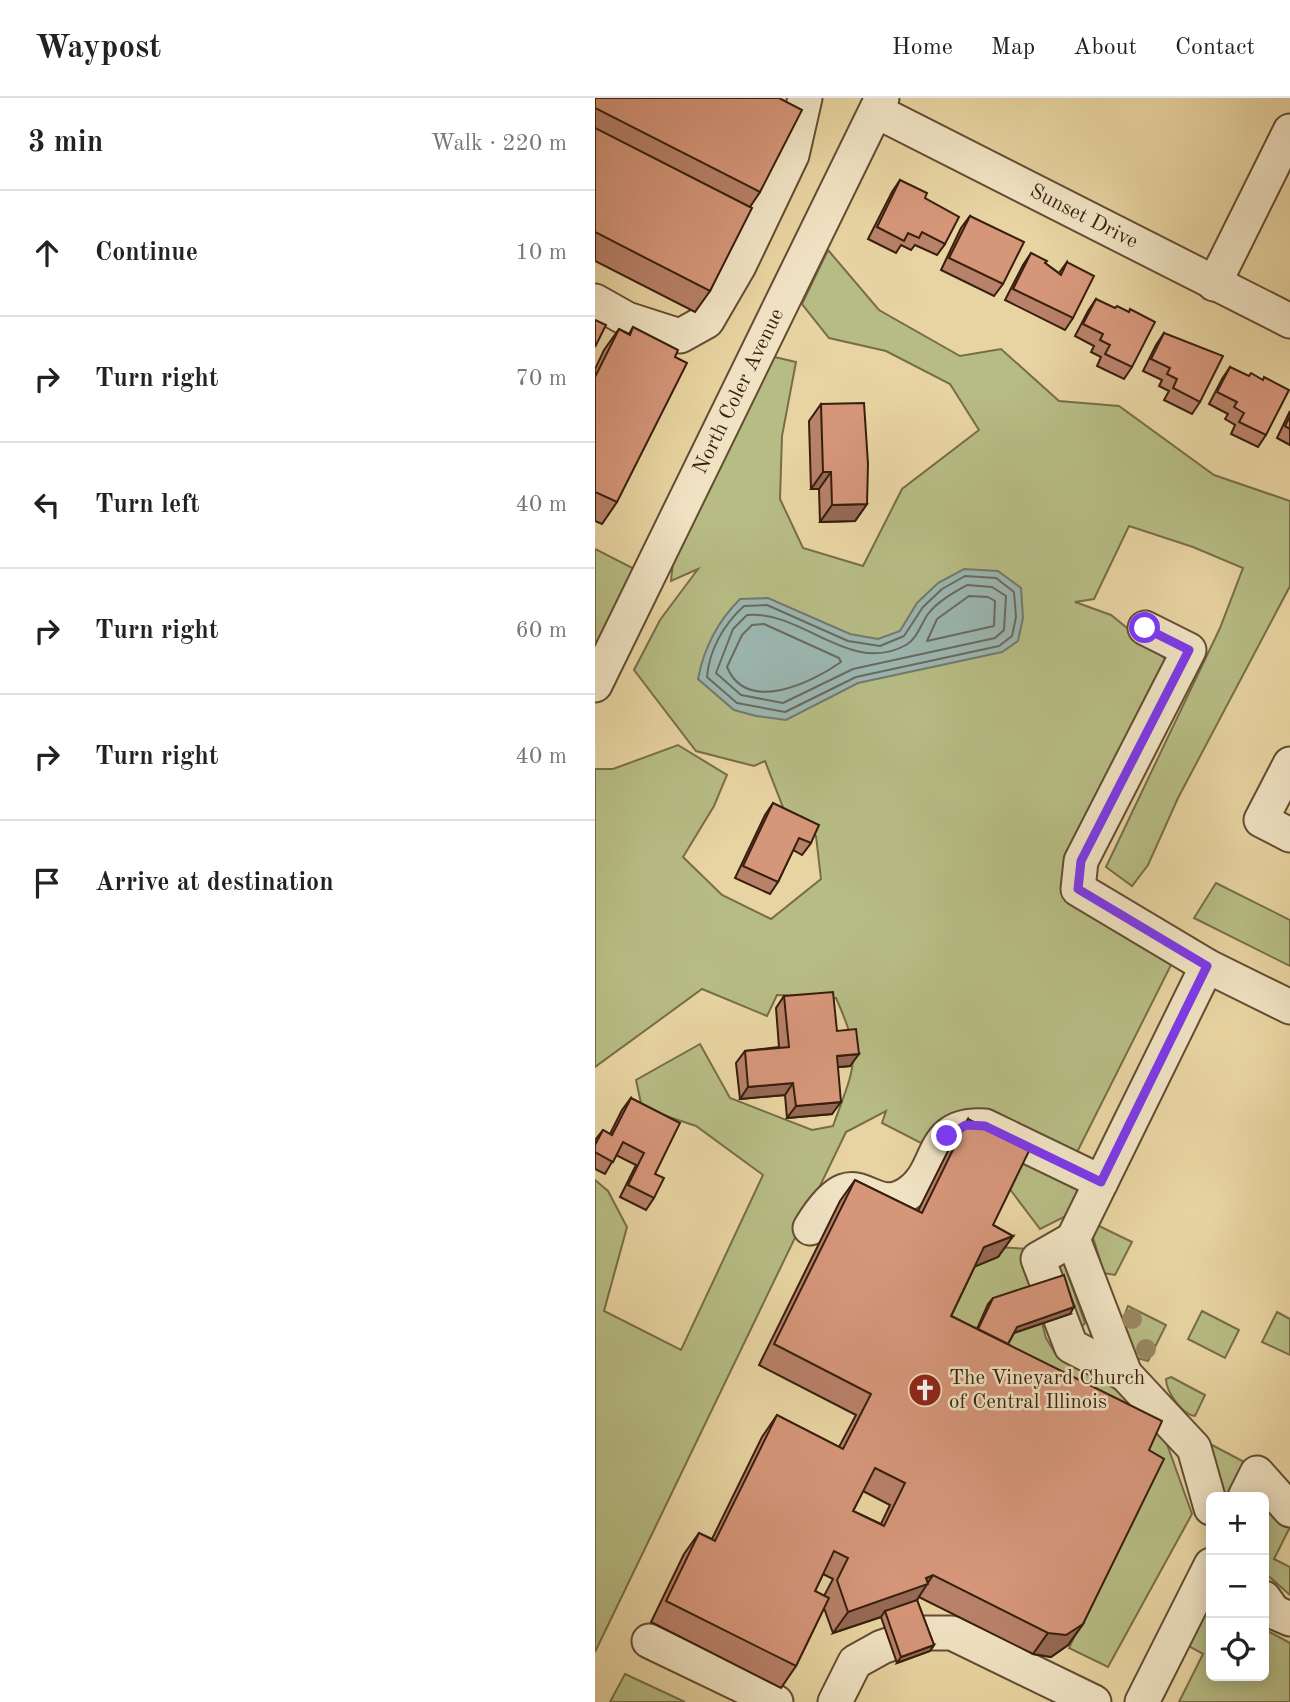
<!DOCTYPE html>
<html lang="en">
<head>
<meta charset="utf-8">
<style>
  :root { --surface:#fff; --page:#f6f6f6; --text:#222; --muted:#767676; --line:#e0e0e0 }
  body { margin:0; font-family:"Old Standard TT",serif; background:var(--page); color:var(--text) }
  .controls { position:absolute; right:21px; bottom:21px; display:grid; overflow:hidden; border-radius:10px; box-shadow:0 4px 18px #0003 }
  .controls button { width:63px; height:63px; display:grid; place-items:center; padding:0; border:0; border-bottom:2px solid var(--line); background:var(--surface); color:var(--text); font:35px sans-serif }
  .stop { position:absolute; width:21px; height:21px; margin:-16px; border:5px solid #7c3aed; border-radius:50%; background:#fff }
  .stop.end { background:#7c3aed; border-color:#fff; box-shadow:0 2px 7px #0008 }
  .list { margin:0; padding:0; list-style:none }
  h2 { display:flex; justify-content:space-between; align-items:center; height:91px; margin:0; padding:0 28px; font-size:30px }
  h2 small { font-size:23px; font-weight:400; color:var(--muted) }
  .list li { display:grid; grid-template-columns:46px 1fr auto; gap:21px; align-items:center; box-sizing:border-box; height:126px; padding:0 28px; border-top:2px solid var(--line) }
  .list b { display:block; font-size:26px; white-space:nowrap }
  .list em { font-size:23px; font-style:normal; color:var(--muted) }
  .icon { flex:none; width:38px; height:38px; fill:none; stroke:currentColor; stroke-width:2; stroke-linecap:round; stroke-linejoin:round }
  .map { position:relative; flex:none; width:695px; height:1604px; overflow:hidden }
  header { display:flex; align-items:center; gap:42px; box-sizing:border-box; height:98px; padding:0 35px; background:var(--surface); border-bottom:2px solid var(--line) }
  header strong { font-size:33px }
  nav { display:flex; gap:38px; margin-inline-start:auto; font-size:24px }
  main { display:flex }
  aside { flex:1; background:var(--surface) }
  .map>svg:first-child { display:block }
  .green { fill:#b7bc84; stroke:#776d48; stroke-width:2 }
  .water { fill:#9bb6b0; stroke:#73796f; stroke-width:2 }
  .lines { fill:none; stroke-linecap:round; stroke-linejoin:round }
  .shore { stroke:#696a5e; stroke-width:2 }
  .minor-casing { stroke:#634c32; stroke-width:37 }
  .minor { stroke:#f0e3c3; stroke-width:33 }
  .tree { fill:#988661 }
  .wall { fill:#b88169; stroke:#371e0d; stroke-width:2; fill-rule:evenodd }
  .shaded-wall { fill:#966955; stroke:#371e0d; stroke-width:2 }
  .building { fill:#d6967a; stroke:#371e0d; stroke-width:2; fill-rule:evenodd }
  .route { stroke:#7c3aed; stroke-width:9 }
  .labels { text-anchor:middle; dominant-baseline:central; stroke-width:5; stroke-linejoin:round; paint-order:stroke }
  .street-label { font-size:21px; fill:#371e0d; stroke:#f0e3c3 }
  .poi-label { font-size:21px; fill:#371e0d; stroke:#f0e3c3; text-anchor:start }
</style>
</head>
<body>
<header>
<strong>Waypost</strong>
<nav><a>Home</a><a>Map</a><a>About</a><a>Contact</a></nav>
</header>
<main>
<aside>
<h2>3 min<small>Walk · 220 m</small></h2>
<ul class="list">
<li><svg class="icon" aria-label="ahead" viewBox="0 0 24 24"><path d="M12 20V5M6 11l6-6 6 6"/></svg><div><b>Continue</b></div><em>10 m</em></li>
<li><svg class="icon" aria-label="right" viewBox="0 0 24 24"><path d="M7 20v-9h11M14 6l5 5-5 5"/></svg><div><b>Turn right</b></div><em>70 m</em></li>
<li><svg class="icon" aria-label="left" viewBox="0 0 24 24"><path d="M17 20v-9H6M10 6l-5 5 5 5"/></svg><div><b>Turn left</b></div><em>40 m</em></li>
<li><svg class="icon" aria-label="right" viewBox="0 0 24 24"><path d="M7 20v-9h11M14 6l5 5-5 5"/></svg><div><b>Turn right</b></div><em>60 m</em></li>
<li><svg class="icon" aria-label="right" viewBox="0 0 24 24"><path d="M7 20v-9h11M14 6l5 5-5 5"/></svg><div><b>Turn right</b></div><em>40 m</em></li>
<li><svg class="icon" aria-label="arrive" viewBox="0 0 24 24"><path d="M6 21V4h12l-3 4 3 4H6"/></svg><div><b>Arrive at destination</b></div></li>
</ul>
</aside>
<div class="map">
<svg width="695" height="1604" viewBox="0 0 695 1604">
  <rect width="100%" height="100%" fill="#e8d4a2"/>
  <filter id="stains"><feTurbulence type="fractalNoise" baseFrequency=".00286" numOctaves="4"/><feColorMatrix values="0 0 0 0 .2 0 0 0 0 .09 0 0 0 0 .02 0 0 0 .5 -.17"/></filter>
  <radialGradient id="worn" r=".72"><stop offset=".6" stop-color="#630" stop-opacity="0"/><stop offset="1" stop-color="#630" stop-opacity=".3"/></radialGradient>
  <g class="green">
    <path d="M233,152l51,60 81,46 41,-7 58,52 60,5 95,69 76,26v85l-112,212 -30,67 -16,21 -26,-19 114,-239 23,-60 -50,-21 -64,-21 -35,73 -19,3 36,13 58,47 -92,200 97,97 -110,219 19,8 -15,29 -28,14 -31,-41 -127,-65 4,-12 -40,21 -251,520v-472l13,11 19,36 -23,84 77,39 82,-175 -67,-49 -54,-18 -6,-28 64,-36 30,54 82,32 21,-4c22,-61 30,-68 3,-128l-59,-3 -10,21 -65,-27 -107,78v-298h18l65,-24 49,30 -13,31 -31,51 39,38 49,24 50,-40 -5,-43 -30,-21 -21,-54 -11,5 -58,-15 -62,-81 26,-50 38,-51 -27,12 3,-29 96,-196 26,6 -14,74 -2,63 23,49 60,18 39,-77 77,-59 -29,-46 -64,-33 -57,-13 -27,-34z"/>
    <polygon points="0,451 53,478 0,587"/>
    <polygon points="621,785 695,822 695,868 599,820"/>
    <polygon points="500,1126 537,1144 520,1177 509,1175 496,1133"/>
    <polygon points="383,1148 434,1151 429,1158 451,1240 463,1260 528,1293 569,1338 597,1416 513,1569 474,1550 553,1382 341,1239"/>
    <polygon points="468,1163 490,1225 485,1231 457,1165"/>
    <polygon points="533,1208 571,1227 553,1263 542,1260 527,1224"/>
    <polygon points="607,1213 644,1232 630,1260 593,1241"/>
    <polygon points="682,1214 695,1221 695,1257 667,1244"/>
    <path d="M576,1279l34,18 -10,21c-12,-1 -29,-24 -29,-37z"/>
    <polygon points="617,1347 653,1366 635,1399 630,1399 613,1355"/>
    <polygon points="669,1403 695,1429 679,1461 695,1469 695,1497 669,1474"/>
    <polygon points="616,1503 616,1578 669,1578 669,1531 695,1545 695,1604 584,1604 608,1556 592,1547"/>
    <polygon points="30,1576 90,1604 15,1604"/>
  </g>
  <path class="water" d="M369,471l34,2 23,17 2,30 -5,23 -16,11 -144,31 -72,37 -30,-4 -22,-6 -36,-31c6,-32 19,-57 42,-80l28,-1 82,36 28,5 22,-8 17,-28 21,-20z"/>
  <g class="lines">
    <g class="shore">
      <path d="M370,478l31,2 18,14 2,25 -4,19 -13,10 -143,31 -71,35 -48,-9 -30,-26c2,-27 17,-53 37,-71l23,-1 81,36 32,5 24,-10 19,-29 19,-18z"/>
      <path d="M372,487l25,2 14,9 -2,34 -9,8 -142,31 -70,34 -42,-8 -25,-22 17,-44 14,-14c56,-5 103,61 159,30 11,-6 15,-21 22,-31 10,-13 25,-21 39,-29z"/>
      <polygon points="374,498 393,499 400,503 399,528 332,543 342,521"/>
      <path d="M169,526l75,34 2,4c-28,20 -94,53 -114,5l15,-32 10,-10z"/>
    </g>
    <defs>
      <g id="minor">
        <path id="s1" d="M281,13l414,210"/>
        <polyline points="619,186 695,33"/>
        <polyline points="0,203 32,221 85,238 112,223 144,168 197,57 210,0"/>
        <polyline points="550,530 594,552 486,763 483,791 612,868"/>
        <path id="s2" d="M0,587l287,-587"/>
        <polyline points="695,666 666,722 695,737"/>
        <path d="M215,1130c47,-78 56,-9 97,-34 36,-22 19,-72 78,-68l116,56"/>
        <polyline points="478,1141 530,1276 599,1350 616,1410"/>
        <polyline points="530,1276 476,1248 443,1161 478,1141 612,868 695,909"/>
        <polyline points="650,1399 662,1375 695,1412"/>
        <polyline points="669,1500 679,1514 695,1521"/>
        <polyline points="54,1543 181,1604"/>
        <polyline points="240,1604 260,1564 287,1549 328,1535 357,1535 499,1604"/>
        <polyline points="547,1604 616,1467"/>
      </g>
    </defs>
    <use href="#minor" class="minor-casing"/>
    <use href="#minor" class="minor"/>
  </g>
  <g class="tree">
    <circle cx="537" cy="1221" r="10"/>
    <circle cx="551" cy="1251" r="10"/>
  </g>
  <g class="wall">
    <polygon points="0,0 165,94 155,109 115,193 100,214 0,163"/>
    <polygon points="305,82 330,100 350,146 342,157 320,147 316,152 306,147 301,155 273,141 297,94"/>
    <polygon points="375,118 408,186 399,198 346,172 366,130"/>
    <polygon points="436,155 464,175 472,164 478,220 470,232 410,202 428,167"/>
    <polygon points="501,201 537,269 529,281 502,268 506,259 496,254 499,248 480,238 493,213"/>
    <polygon points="38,229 22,404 7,426 0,423 0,271 9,252 24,231 34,236"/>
    <polygon points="569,235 605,304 597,316 569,302 574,293 564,288 567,282 548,273 561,247"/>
    <polygon points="635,269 671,337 663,349 636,336 640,327 630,321 633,316 614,306 627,281"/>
    <polygon points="226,306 272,406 260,423 225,424 224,391 216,391 214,323"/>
    <polygon points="695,313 695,347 682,340"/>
    <polygon points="178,705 216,745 207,757 198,752 183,784 175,796 140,780 170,717"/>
    <polygon points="189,898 242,933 255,968 243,969 237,1016 192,1020 190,997 145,1001 141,965 150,953 184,949 181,910"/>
    <polygon points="36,1000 60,1076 59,1100 51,1112 25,1099 41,1067 21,1057 10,1076 0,1071 0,1042 8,1032 15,1036 27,1012"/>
    <path d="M373,1021l25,106 20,11 -15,21 -23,9 -24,50 26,13 11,-25 5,-6 77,16 -56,19 -6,11 141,106 -66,174 -15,21 -17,12 -18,-3 -114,-57 -2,3 17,45 -4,6 -33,12 -16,-46 -48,16 -9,-25 -28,58 -15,22 -130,-66 33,-68 15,-21 13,6 50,-102 15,-22 62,32 17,-32 -97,-50 81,-164 15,-21 63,31 35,-70zM268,1393l27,14 -9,19 -28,-13zM228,1476l10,5 -9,17 -9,-5z"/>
  </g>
  <g class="shaded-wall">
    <polygon points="228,374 236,374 224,391 216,391"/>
    <polygon points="272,406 260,423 225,424 237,407"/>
    <polygon points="264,956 255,968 233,970 242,958"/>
    <polygon points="198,985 190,997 145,1001 153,989"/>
    <polygon points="246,1004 237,1016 192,1020 201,1008"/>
    <polygon points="418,1138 403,1159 374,1171 389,1149"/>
    <polygon points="479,1209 475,1216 418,1235 422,1229"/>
    <polygon points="338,1477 318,1508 290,1513 286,1519 238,1535 253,1514"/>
    <polygon points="488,1526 473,1547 456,1559 438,1556 453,1535"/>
    <polygon points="339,1547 335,1553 302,1565 306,1559"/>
  </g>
  <g class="building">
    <polygon points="0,0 184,0 207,12 165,94 0,10"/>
    <polygon points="0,30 157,110 115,193 0,134"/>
    <polygon points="305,82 332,95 330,100 364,119 350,146 327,134 324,140 313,135 309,143 282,129"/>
    <polygon points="375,118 429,144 408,186 354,160"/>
    <polygon points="436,155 452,163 450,165 466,177 472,164 499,178 478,220 418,191"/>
    <polygon points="501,201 520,210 522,208 534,214 535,211 560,224 537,269 510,256 515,247 505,242 508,236 488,226"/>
    <polygon points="0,222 11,227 0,249"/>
    <polygon points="38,229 83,252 80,259 92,265 22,404 0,394 0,279 24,231 35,237"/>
    <polygon points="569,235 628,258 605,304 578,290 582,281 572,276 575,270 556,261"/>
    <polygon points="635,269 654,278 656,275 668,282 669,279 694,292 671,337 644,324 649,315 639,309 642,304 622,294"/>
    <polygon points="269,305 273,366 272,406 237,407 236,374 228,374 226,306"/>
    <polygon points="695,318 695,331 690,328"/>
    <polygon points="178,705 224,727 216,745 204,740 183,784 148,768"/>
    <polygon points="238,894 242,933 261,931 264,956 242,958 246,1004 201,1008 198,985 153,989 150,953 194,949 189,898"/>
    <polygon points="36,1000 85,1025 60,1076 69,1080 59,1100 33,1087 49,1055 28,1044 18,1064 0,1054 0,1047 8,1032 17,1037"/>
    <path d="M373,1021l61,32 -36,74 20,11 -29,11 -33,69 211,105 -13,29 15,9 -81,165 -17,11 -18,-2 -115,-58 -7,3 2,6 -80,28 -11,-32 11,-22 -14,-7 -19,40 14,7 -33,68 -130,-65 33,-68 16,8 62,-126 66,34 28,-55 -97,-50 81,-164 67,33zM280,1370l30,15 -21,43 -31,-15z"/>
    <polygon points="469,1177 479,1209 422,1229 413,1246 383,1231 398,1200"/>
    <polygon points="322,1502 339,1547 306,1559 290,1513"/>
  </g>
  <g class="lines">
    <polyline class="route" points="352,1038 371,1027 390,1028 506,1084 612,868 483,791 486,763 594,552 550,530"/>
  </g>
  <defs>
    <symbol id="church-disc" viewBox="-11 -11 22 22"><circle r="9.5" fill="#8f2418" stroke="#f0e3c3"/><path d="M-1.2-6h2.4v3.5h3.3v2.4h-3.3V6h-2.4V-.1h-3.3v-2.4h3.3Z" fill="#fff"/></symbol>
  </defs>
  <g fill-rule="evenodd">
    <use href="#church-disc" x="311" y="1273" width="38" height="38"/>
  </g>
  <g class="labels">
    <g class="street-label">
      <text stroke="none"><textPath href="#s1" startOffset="233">Sunset Drive</textPath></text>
      <text stroke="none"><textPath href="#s2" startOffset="327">North Coler Avenue</textPath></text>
    </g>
    <g class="poi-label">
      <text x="354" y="1280">The Vineyard Church<tspan x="354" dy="24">of Central Illinois</tspan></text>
    </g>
  </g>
  <rect width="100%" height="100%" filter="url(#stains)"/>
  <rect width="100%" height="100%" fill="url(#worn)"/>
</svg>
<div class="controls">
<button>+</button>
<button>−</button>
<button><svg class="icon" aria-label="locate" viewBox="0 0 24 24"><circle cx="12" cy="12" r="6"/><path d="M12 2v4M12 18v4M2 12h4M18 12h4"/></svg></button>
</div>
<div class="stop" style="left:550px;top:530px"></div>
<div class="stop end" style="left:352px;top:1038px"></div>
</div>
</main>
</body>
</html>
